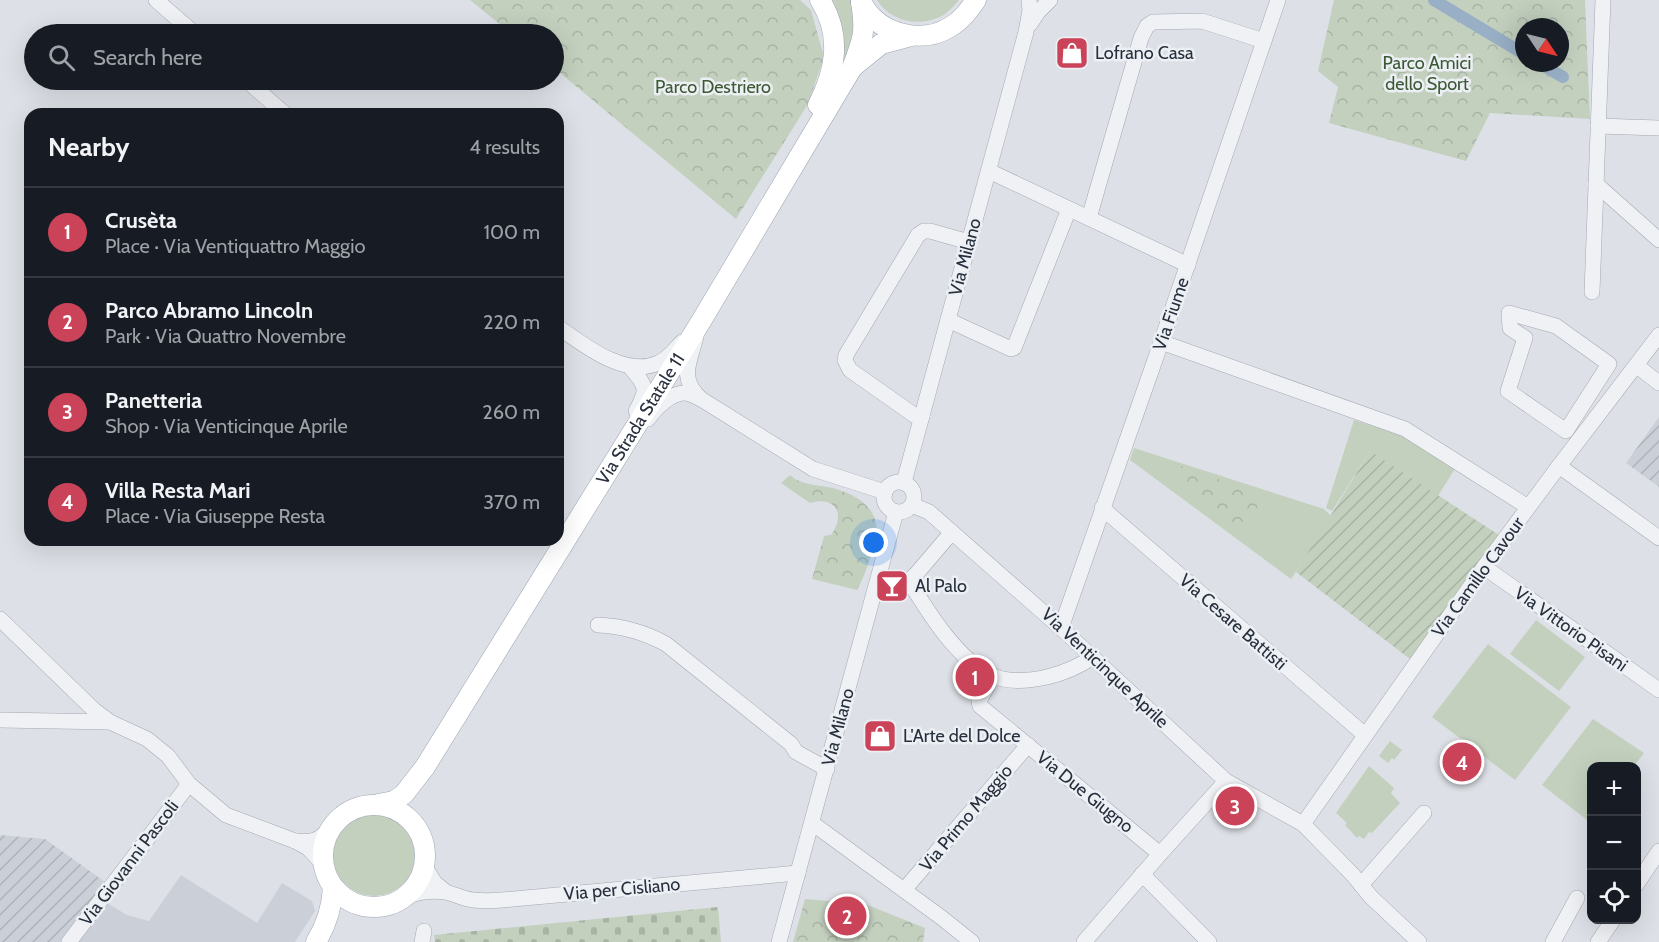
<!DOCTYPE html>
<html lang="en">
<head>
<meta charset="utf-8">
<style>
  :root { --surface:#171b24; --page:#242831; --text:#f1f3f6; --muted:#9ea1a6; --line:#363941; --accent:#cb4359 }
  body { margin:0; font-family:Cabin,sans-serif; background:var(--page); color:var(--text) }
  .controls { position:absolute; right:18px; bottom:18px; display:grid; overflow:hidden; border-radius:12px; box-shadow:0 6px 24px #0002 }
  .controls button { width:54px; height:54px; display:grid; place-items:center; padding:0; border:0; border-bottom:2px solid var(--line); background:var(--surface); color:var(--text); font:30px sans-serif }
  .compass { position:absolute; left:1515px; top:18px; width:54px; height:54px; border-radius:50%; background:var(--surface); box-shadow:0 6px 24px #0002; rotate:125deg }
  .you { position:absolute; left:874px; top:543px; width:21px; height:21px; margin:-15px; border:4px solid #fff; border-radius:50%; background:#1a73e8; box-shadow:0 0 0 9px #1a73e833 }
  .badge { display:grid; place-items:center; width:39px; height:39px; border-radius:50%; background:var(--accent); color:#fff; font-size:20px; font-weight:700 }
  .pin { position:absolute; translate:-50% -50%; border:3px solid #fff; box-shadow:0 2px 6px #0006 }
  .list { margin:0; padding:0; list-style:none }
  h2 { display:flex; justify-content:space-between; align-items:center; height:78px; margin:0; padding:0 24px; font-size:26px }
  h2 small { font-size:20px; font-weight:400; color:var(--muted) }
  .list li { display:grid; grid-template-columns:39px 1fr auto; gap:18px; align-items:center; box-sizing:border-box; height:90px; padding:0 24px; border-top:2px solid var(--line) }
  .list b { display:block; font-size:22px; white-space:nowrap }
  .list p { margin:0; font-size:20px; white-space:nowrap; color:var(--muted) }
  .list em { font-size:20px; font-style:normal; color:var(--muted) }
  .icon { flex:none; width:33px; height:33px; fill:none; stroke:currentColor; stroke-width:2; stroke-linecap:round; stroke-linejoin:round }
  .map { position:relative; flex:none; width:1659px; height:942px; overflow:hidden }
  .search { position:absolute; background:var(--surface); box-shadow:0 6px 24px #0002; left:24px; top:24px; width:540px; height:66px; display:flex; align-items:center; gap:15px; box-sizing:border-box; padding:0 21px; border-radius:33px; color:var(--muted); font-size:22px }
  .panel { position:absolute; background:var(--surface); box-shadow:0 6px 24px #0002; left:24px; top:108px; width:540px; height:438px; border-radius:18px }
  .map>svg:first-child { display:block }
  .built { fill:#cbd0d8 }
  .industrial { fill:url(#industrial-furrows) }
  .grass { fill:#c3d0be }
  .forest { fill:url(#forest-crowns); fill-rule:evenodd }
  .cemetery { fill:url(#cemetery-stones) }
  .garden { fill:url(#garden-furrows) }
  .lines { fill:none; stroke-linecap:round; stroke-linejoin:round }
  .canal { stroke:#98afc6; stroke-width:12 }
  .minor-casing { stroke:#a3a8b1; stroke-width:16 }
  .major-casing { stroke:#9ca5b2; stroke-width:21 }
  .minor { stroke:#eff1f5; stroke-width:15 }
  .major { stroke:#fff; stroke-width:20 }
  .labels { text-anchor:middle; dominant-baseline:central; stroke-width:5; stroke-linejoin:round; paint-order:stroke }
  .poi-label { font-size:18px; fill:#272f3d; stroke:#ecf0f4; text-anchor:start }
  .park-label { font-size:18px; fill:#3c5834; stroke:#ecf0f4 }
  .street-label { font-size:18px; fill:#272f3d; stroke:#ecf0f4 }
</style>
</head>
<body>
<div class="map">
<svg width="1659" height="942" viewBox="0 0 1659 942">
  <defs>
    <pattern id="industrial-furrows" width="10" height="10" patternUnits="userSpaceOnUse" patternTransform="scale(1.5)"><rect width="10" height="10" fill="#cbd0d8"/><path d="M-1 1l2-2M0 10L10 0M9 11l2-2" fill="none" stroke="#aeb3ba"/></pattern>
    <pattern id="forest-crowns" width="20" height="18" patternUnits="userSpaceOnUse" patternTransform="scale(1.5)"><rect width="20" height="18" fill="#c3d0be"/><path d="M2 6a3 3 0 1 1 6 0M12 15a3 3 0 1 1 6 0" fill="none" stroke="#a8b3a4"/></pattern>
    <pattern id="cemetery-stones" width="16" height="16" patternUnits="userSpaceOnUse" patternTransform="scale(1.5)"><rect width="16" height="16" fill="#c3d0be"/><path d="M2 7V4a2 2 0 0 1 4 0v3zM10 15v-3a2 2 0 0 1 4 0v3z" fill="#a8b3a4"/></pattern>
    <pattern id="garden-furrows" width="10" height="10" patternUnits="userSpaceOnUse" patternTransform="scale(1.5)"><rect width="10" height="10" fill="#c3d0be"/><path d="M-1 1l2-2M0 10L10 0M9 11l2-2" fill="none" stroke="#a8b3a4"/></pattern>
  </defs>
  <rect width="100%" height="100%" fill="#dde1e7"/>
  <polygon class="built" points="181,875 257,923 282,883 312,901 315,911 295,942 80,942 75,939 104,901 127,915 149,921"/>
  <g class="industrial">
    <polygon points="1659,417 1659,487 1626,463"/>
    <polygon points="0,835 45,839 115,889 76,939 80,942 0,942"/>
  </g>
  <g class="grass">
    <polygon points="828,0 853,0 858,13 853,47 840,71"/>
    <path d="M877,0h82c-4,5 -9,10 -14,14 -22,14 -54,9 -68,-14z"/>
    <polygon points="1354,420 1402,435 1456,467 1438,496 1370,451 1332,511 1326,508"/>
    <polygon points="1134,448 1324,509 1332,517 1291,579 1130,460"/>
    <polygon points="1536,620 1585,657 1559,691 1510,654"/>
    <polygon points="1488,644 1571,707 1515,780 1432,717"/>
    <polygon points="1593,719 1644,753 1634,766 1592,766 1591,823 1542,785"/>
    <polygon points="1390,741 1402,750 1394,760 1392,758 1388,763 1379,756"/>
    <polygon points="1369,766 1394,788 1391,793 1400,803 1372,833 1369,832 1364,839 1359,836 1357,838 1345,825 1347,823 1336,813"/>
    <circle cx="374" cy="855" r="41"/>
  </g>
  <g class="forest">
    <polygon points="470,0 800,0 811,10 824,57 808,104 736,219 554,68 554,34 512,34"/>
    <path d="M1334,0h251l5,119 -100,-6 -24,48 -137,-38 9,-36 -20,-16zM1524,27h36v36h-36z"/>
    <polygon points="1177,465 1262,494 1247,534 1172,483"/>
    <path d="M790,475c10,10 29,10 43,13 25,7 48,21 43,51 -1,5 -3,12 -5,17 -4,12 -8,23 -14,34l-45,-11 12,-43 7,-1c15,-20 5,-40 -21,-32l-29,-20z"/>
    <polygon points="805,899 865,904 925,928 923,942 793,942"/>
  </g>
  <polygon class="cemetery" points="718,907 721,942 435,942 434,935"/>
  <polygon class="garden" points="1370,451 1499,535 1410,659 1296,572"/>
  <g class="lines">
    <g class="canal">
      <polyline points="1434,0 1524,54"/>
      <polyline points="1539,63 1563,77"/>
    </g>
    <defs>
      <g id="minor">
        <polyline points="156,0 195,34"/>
        <polyline points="1030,24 1038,12 1050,0"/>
        <polyline points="246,80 285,114"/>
        <polyline points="1598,126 1659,128"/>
        <polyline points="989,171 1188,265"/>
        <polyline points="1596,184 1659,240"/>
        <polyline points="1089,218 1141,38 1147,26 1153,22 1202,21 1264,41"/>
        <polyline points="1592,292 1603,0"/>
        <polygon points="1509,313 1556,326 1609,364 1566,431 1508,391 1525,338 1510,328"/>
        <polyline points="948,320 1011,349 1014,348 1069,209"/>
        <path d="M558,327c26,18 67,51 100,36 10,-4 17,-14 24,-21"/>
        <path d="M696,337c-6,25 -18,41 5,62l112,70 72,23"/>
        <polyline points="1161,342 1405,429 1528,507"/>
        <polyline points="1637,366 1659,383"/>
        <path d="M630,367c16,19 19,21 6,44"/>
        <polyline points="922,417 914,415 850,370 845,360 846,355 918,235 924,231 930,231 969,242"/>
        <path d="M648,419c8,-11 23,-27 38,-26 5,1 10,4 15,6"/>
        <polyline points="1559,466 1659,538"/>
        <circle cx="899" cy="497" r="15"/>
        <polyline points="904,482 1026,32 1030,10 1029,0"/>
        <polyline points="912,505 929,512 1061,628 1226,781 1303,824 1353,875 1371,897 1419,942"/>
        <polyline points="1102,508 1365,735"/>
        <path d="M952,532l-35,41 -8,8c19,31 49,80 84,95 17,7 36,5 54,1 17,-4 31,-10 46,-20"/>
        <polyline points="1484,567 1659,690"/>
        <polyline points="0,619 94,710 110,722"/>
        <path d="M598,625c23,1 48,8 68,19l125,100 5,8 31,17"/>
        <path d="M1061,628c31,-91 63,-181 95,-271 41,-119 82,-238 122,-357"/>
        <polyline points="993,676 979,701 980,706 1160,854"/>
        <polyline points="0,720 110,722 147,739 168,756 189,784 226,815 295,841 308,848 323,864"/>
        <polyline points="812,823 942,918 972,942"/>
        <polyline points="1303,824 1484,567 1559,466 1659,335"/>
        <path d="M295,841c20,2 23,-1 37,-14"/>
        <polyline points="425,867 435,883 446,892"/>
        <polyline points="1142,874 1209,942"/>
        <polyline points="1361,885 1424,813"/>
        <polyline points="1636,885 1659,851"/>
        <polyline points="904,890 1028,745"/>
        <path d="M407,896c13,-4 25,-6 38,-4 10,2 18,7 28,8 9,1 19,1 29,0l296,-27"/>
        <polyline points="69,942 189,784"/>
        <polyline points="422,942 424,931"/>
        <polyline points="779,942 896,512"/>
        <polyline points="1084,942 1160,854 1226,781"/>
        <polyline points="1553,942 1577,898"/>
        <polyline points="1598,942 1613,920"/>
      </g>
      <g id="major">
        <path d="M861,2c3,5 7,11 11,15 20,20 55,25 78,10 12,-7 19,-17 26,-27"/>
        <polyline points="854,66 881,44 911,36"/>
        <path d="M818,105c18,-35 24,-70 2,-105"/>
        <path id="s1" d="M378,804l16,-3 10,-7 21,-27 275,-444 152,-255c11,-29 14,-35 9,-66"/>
        <circle cx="374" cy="856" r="51"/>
        <path d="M316,942c11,-18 16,-34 17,-55"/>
      </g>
    </defs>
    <use href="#minor" class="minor-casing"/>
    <use href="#major" class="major-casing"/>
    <use href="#minor" class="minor"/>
    <use href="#major" class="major"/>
  </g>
  <defs>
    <symbol id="shop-square" viewBox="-11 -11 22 22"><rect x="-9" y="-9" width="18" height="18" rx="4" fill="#cb4359" stroke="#ecf0f4"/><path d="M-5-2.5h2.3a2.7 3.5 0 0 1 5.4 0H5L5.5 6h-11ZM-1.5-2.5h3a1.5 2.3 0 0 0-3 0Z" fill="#fff"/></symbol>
    <symbol id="bar-square" viewBox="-11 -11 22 22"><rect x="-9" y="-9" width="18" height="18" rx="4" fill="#cb4359" stroke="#ecf0f4"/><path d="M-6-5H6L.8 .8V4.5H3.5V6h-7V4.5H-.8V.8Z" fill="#fff"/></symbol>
  </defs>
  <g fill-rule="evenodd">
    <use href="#shop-square" x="1053" y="34" width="38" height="38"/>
    <use href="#bar-square" x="873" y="567" width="38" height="38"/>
    <use href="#shop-square" x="861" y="717" width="38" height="38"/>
  </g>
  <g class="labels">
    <g class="poi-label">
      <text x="1095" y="53">Lofrano Casa</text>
      <text x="915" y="586">Al Palo</text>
      <text x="903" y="736">L'Arte del Dolce</text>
    </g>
    <g class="park-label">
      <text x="1427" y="63">Parco Amici<tspan x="1427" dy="21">dello Sport</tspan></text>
      <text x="713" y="87">Parco Destriero</text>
    </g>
    <g class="street-label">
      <text transform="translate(965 257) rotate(-75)">Via Milano</text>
      <text transform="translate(1171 314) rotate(-71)">Via Fiume</text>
      <text stroke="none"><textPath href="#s1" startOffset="472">Via Strada Statale 11</textPath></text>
      <text transform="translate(1478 577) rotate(-54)">Via Camillo Cavour</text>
      <text transform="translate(1233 622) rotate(41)">Via Cesare Battisti</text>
      <text transform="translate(1571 629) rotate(35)">Via Vittorio Pisani</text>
      <text transform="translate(1105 668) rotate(43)">Via Venticinque Aprile</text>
      <text transform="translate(838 727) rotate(-75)">Via Milano</text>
      <text transform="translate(1085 792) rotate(39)">Via Due Giugno</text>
      <text transform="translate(966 818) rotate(-50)">Via Primo Maggio</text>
      <text transform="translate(129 863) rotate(-53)">Via Giovanni Pascoli</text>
      <text transform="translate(622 889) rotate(-5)">Via per Cisliano</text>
    </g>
  </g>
</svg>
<div class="controls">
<button>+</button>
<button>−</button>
<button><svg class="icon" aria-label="locate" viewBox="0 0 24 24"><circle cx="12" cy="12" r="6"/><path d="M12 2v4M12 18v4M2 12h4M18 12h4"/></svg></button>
</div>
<svg class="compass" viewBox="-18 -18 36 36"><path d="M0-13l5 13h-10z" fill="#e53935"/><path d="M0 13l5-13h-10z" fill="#9ea1a6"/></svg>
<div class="you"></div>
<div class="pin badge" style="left:975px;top:677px">1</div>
<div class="pin badge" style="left:847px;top:916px">2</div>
<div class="pin badge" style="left:1235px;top:806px">3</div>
<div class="pin badge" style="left:1462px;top:762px">4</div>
<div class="search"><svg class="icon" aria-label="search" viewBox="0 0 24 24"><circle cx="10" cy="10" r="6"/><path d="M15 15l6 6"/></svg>Search here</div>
<section class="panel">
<h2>Nearby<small>4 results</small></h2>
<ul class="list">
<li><span class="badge">1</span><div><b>Crusèta</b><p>Place · Via Ventiquattro Maggio</p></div><em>100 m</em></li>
<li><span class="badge">2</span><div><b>Parco Abramo Lincoln</b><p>Park · Via Quattro Novembre</p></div><em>220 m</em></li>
<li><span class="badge">3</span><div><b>Panetteria</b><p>Shop · Via Venticinque Aprile</p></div><em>260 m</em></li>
<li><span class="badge">4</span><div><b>Villa Resta Mari</b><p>Place · Via Giuseppe Resta</p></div><em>370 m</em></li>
</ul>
</section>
</div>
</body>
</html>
